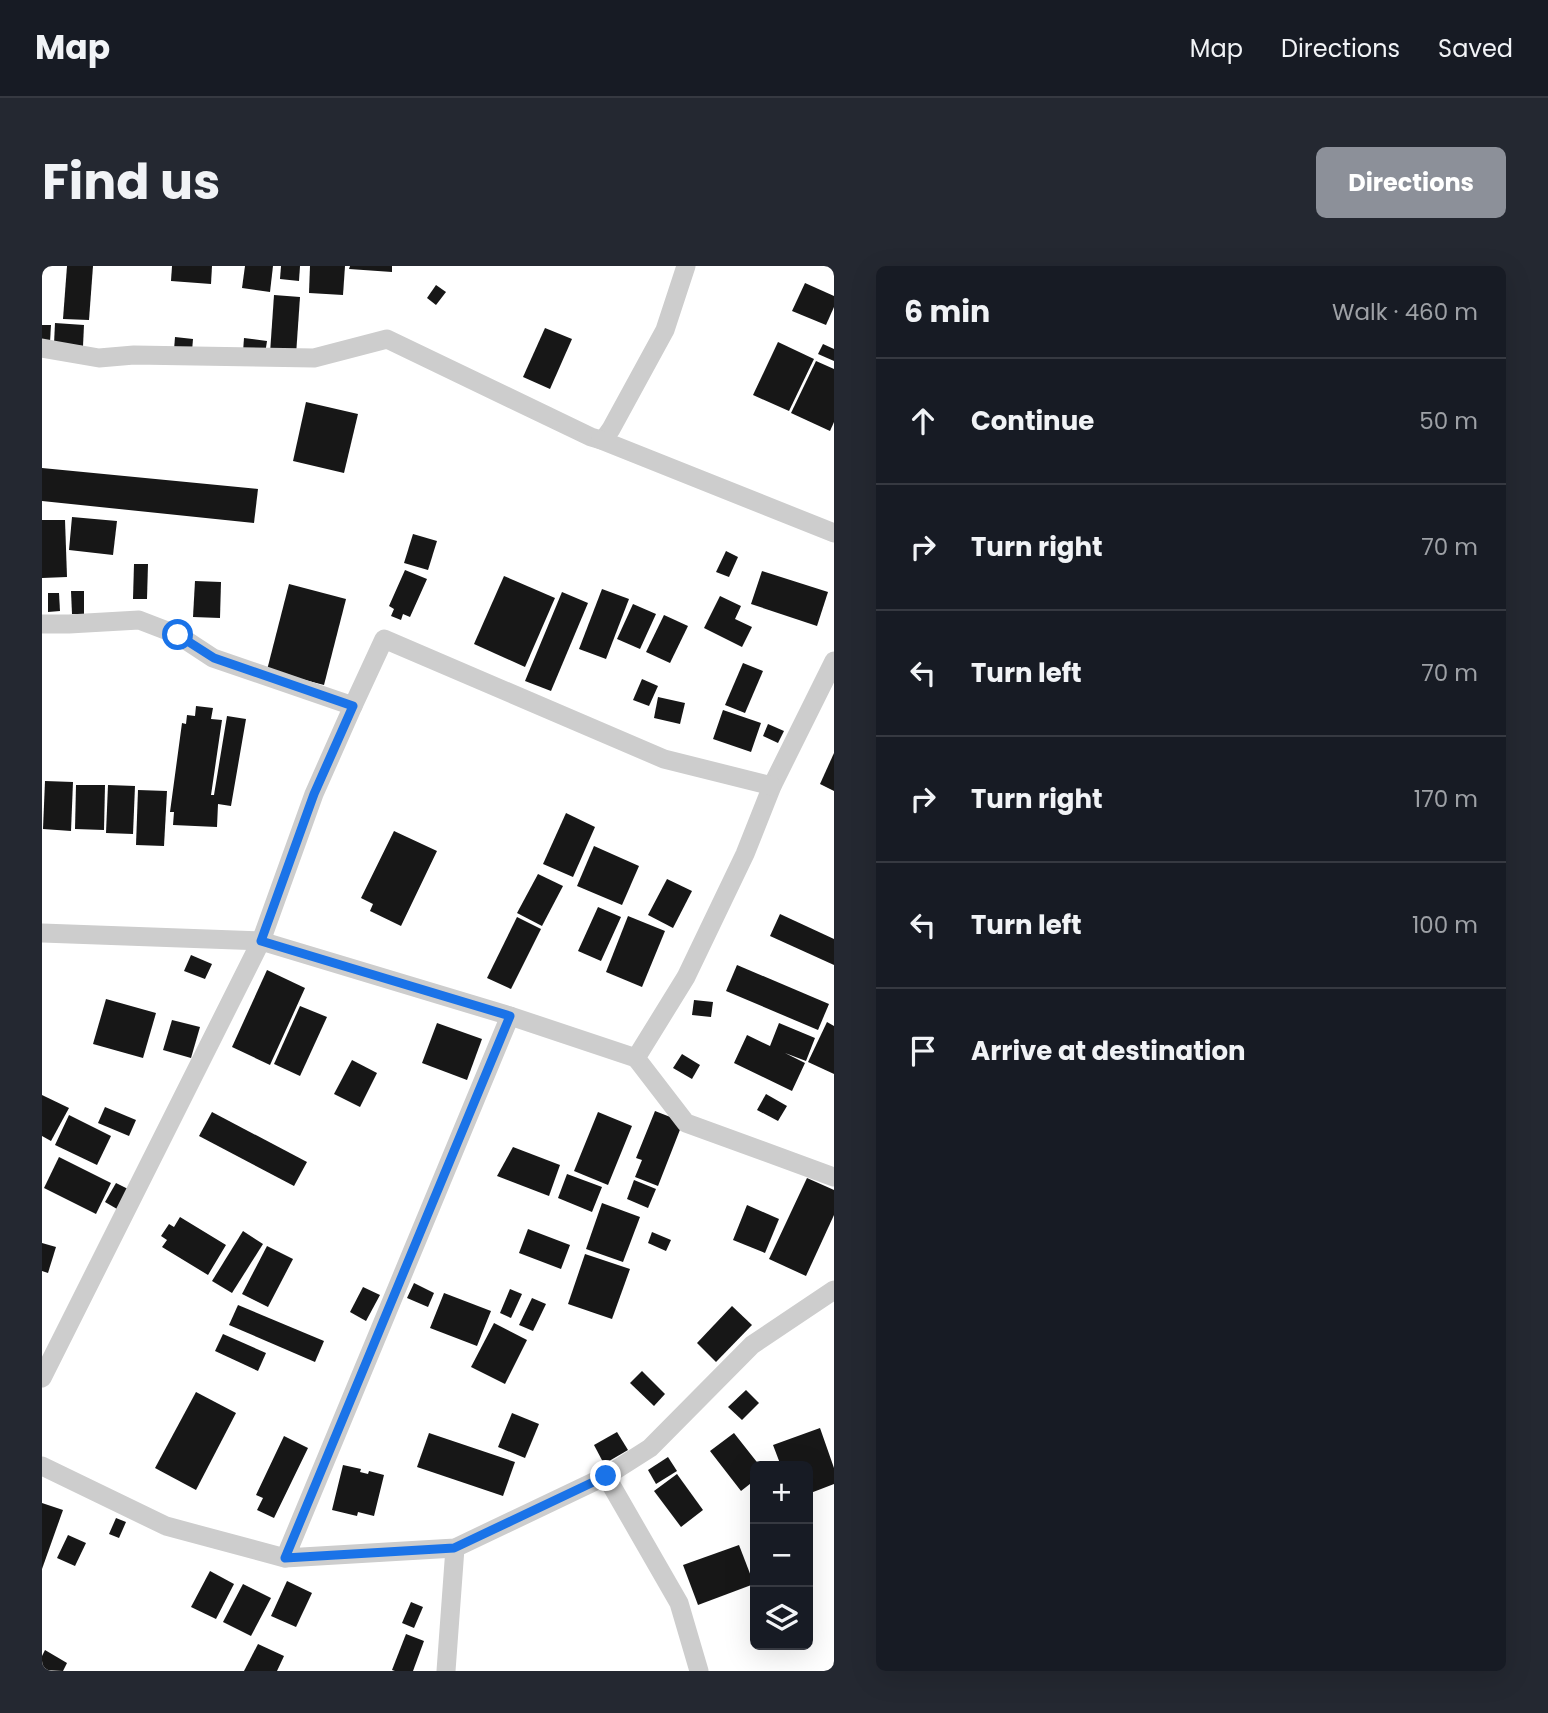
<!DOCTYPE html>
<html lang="en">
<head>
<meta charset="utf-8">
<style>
  :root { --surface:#171b24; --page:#242831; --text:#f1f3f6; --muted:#9ea1a6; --line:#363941; --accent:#8c9099 }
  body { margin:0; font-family:Poppins,sans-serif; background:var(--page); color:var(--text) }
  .controls { position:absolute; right:21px; bottom:21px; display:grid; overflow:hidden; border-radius:10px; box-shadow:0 7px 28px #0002 }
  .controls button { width:63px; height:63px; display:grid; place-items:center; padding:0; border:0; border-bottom:2px solid var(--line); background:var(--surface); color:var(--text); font:35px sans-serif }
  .stop { position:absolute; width:21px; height:21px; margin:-16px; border:5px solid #1a73e8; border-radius:50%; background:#fff }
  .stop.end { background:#1a73e8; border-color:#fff; box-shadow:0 2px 7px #0008 }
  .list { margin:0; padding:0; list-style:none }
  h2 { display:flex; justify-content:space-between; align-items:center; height:91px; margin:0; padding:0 28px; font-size:30px }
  h2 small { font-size:23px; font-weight:400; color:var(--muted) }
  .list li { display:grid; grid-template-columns:46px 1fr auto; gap:21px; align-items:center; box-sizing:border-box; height:126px; padding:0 28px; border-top:2px solid var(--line) }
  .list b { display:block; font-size:26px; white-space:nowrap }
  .list em { font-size:23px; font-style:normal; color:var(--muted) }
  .icon { flex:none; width:38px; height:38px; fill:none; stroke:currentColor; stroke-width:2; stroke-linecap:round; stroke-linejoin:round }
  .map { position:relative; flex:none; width:792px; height:1405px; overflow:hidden; border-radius:10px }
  header { display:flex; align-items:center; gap:42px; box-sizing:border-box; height:98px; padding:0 35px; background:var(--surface); border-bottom:2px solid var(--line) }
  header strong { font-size:33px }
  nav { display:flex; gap:38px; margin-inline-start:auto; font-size:24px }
  .intro { display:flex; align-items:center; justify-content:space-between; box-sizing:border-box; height:168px; padding:0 42px }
  h1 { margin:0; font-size:49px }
  .button { padding:18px 32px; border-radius:10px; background:var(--accent); color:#fff; font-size:24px; font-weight:700 }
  main { display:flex; gap:42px; padding:0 42px }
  aside { flex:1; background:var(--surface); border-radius:10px; box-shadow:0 7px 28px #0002 }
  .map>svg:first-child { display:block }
  .building { fill:#171717 }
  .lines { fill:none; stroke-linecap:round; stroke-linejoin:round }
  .street { stroke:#cdcdcd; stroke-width:19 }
  .route { stroke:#1a73e8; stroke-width:9 }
</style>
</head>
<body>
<header>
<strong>Map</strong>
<nav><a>Map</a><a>Directions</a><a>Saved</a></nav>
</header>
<div class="intro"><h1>Find us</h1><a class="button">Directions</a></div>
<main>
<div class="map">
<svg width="792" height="1405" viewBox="0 0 792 1405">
  <rect width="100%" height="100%" fill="#fff"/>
  <g class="building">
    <polygon points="25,0 51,0 47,54 21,53"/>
    <polygon points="130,0 170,0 169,18 129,15"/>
    <polygon points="203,0 231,0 228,26 200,22"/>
    <polygon points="239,0 258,0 257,15 238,13"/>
    <polygon points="268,0 303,0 301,29 267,27"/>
    <polygon points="308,0 350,0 350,6 307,3"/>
    <polygon points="763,17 792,30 792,41 784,59 750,45"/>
    <polygon points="394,19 404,26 394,39 385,32"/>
    <polygon points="232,29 258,31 254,89 228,87"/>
    <polygon points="13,57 42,59 41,80 12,78"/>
    <polygon points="0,59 9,59 8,76 0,75"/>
    <polygon points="503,62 530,73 508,123 481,111"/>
    <polygon points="133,71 151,73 150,85 132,84"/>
    <polygon points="202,72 225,75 223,88 201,86"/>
    <polygon points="736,76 772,93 747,145 711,129"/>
    <polygon points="781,78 792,83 792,95 776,88"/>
    <polygon points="774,95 792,103 792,156 788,165 749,147"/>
    <polygon points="264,136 316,148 302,207 251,195"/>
    <polygon points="0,202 216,223 212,257 0,235"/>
    <polygon points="30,251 75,255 71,289 27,284"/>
    <polygon points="0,254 23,254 25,311 0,312"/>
    <polygon points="371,268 395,275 386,304 362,297"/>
    <polygon points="684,285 696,291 687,311 674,306"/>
    <polygon points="92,298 106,298 105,333 91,333"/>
    <polygon points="363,304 385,313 368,351 361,348 359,354 349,350 352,343 347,340"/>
    <polygon points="720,305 786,326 775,360 709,338"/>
    <polygon points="462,310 513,332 483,401 432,378"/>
    <polygon points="153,315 179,316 178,352 151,351"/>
    <polygon points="247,318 304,333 282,419 225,404"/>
    <polygon points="560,323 587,333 564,393 537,383"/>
    <polygon points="29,325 42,325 42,348 30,348"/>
    <polygon points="520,326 546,337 509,425 483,415"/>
    <polygon points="6,327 17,327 18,345 6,346"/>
    <polygon points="678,330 699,340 693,353 710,361 700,381 662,362"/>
    <polygon points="591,338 614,348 598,383 575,373"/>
    <polygon points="622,349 646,360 628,397 604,386"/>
    <polygon points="701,397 721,405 703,447 683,439"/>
    <polygon points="600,413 616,420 607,440 591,434"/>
    <polygon points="616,431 643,437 638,458 612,452"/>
    <polygon points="154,440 171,442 169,453 180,454 169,529 172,529 185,450 204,453 189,540 176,538 175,561 131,559 132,546 128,546 140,457 144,458 145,449 153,450"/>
    <polygon points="681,444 719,457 709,486 671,473"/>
    <polygon points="726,458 742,465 736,477 721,470"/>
    <polygon points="792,487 792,525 778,518"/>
    <polygon points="3,515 31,516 29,565 1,563"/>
    <polygon points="34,519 63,519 62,564 33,563"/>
    <polygon points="66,519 93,520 91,568 64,567"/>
    <polygon points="96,524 125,525 122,580 94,579"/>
    <polygon points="524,547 553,561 531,611 501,598"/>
    <polygon points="352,565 395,585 359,660 328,645 331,638 319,632"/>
    <polygon points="552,580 597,600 580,639 535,620"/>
    <polygon points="496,608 521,620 500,660 475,647"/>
    <polygon points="625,613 650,625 631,662 606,649"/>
    <polygon points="556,641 579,651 559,695 536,685"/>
    <polygon points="738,648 792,673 792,699 728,670"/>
    <polygon points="586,650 623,665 600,721 564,706"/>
    <polygon points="475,651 499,663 469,723 445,712"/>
    <polygon points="149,689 170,698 163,713 142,705"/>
    <polygon points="695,699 787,738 776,764 684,725"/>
    <polygon points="225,704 263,722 228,799 190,781"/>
    <polygon points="64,733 114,747 101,792 51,778"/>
    <polygon points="652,734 671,736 669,751 650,749"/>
    <polygon points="258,740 285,751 258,810 232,798"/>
    <polygon points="130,754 158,761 149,792 121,784"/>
    <polygon points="785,756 792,760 792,808 766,796"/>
    <polygon points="395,757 440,773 425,814 380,797"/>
    <polygon points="737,757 773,772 764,795 743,787 763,797 750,825 692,797 705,769 728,780"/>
    <polygon points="640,788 658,799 650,813 631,802"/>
    <polygon points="310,794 335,807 318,841 292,828"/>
    <polygon points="724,828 745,840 736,855 715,844"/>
    <polygon points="0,829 27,842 9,875 0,870"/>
    <polygon points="63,841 94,854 87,870 56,857"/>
    <polygon points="613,845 641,856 616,920 593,911 600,894 594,892"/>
    <polygon points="170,846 265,896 252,920 157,870"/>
    <polygon points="556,846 590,860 566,919 532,905"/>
    <polygon points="27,849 69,870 55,899 13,879"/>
    <polygon points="471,881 518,899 507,930 455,910"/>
    <polygon points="17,891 69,917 54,948 2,922"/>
    <polygon points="525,908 560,921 550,946 516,932"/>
    <polygon points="765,912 792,924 792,949 764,1010 727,993"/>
    <polygon points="592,914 614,923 606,942 585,933"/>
    <polygon points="74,917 86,923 75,943 63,936"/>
    <polygon points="560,937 598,951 581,996 544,983"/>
    <polygon points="705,939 737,953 723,987 691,974"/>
    <polygon points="138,951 184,979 166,1009 120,981 125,974 119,970 127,958 132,961"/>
    <polygon points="486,963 528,979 519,1003 477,987"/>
    <polygon points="201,965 221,978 190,1027 170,1015"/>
    <polygon points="610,966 629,974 624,985 606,977"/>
    <polygon points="0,977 14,981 6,1007 0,1005"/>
    <polygon points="225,980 251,993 226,1041 200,1028"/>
    <polygon points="543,988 588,1003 570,1053 526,1038"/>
    <polygon points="372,1017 392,1027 386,1041 365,1032"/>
    <polygon points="321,1021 338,1029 324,1055 308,1046"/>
    <polygon points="468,1023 480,1028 469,1052 458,1047"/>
    <polygon points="402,1027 449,1045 435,1080 388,1062"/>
    <polygon points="490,1032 504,1038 491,1065 477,1059"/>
    <polygon points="196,1039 282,1075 273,1096 187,1059"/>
    <polygon points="690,1040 710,1059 674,1096 655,1077"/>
    <polygon points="452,1057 485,1074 463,1118 429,1101"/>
    <polygon points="181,1068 224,1087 216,1105 173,1085"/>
    <polygon points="600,1105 623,1128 612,1140 588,1117"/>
    <polygon points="704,1124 717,1137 700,1154 686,1141"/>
    <polygon points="154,1126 194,1147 154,1224 113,1202"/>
    <polygon points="470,1147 497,1158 483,1192 456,1181"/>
    <polygon points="778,1162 792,1202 792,1218 766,1228 766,1200 739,1200 731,1179"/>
    <polygon points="575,1166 586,1184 562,1198 552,1179"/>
    <polygon points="387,1167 473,1196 461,1230 375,1201"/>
    <polygon points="692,1167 718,1200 713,1200 713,1214 699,1225 668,1185"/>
    <polygon points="242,1170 266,1182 232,1252 215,1244 221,1232 214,1229"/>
    <polygon points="626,1191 635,1205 614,1218 606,1204"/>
    <polygon points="301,1199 319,1203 318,1206 326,1208 327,1205 342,1209 332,1250 316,1246 315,1250 290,1244"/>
    <polygon points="635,1208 661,1244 639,1261 612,1225"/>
    <polygon points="0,1237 21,1244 0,1303"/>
    <polygon points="74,1252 84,1256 77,1272 67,1268"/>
    <polygon points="26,1269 44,1277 33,1300 15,1292"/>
    <polygon points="697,1279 712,1318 656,1339 641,1299"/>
    <polygon points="168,1305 192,1318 174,1353 149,1341"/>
    <polygon points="245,1315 270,1327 254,1361 229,1350"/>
    <polygon points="201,1318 229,1332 209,1370 181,1356"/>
    <polygon points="369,1336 381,1341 372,1362 360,1357"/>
    <polygon points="364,1368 382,1375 371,1405 353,1405 350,1404"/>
    <polygon points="216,1378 242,1390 235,1405 202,1405"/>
    <polygon points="3,1384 25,1397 21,1405 0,1404 0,1390"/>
  </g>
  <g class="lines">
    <g class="street">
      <polyline points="0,82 57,92 92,89 272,92 345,73 549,171 559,174 564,170 569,163 623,64 644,0"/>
      <polyline points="559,174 792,267"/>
      <polyline points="0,358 27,358 97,354 136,369 171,392 311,440"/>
      <polyline points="792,395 730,520 703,588 644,711 594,792 644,857 792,911"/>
      <polyline points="0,667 219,675 468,750 594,792"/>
      <polyline points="468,750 243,1292 413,1282 564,1210 608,1182 710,1079 792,1024"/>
      <polyline points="0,1112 219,675 272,528 311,440 342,373 622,493 730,520"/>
      <polyline points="0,1200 124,1260 243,1292"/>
      <polyline points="564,1210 637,1337 657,1405"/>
      <polyline points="404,1405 413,1282"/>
    </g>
  </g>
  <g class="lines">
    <polyline class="route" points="136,369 172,392 311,440 272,528 219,675 468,750 243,1292 412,1282 564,1210"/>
  </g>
</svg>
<div class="controls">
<button>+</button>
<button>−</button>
<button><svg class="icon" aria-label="layers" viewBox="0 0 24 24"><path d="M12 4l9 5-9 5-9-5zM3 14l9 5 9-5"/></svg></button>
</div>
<div class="stop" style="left:136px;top:369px"></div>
<div class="stop end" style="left:564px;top:1210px"></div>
</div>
<aside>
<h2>6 min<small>Walk · 460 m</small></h2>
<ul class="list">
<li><svg class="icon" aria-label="ahead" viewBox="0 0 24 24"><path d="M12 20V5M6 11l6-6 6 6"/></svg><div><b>Continue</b></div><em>50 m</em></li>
<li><svg class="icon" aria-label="right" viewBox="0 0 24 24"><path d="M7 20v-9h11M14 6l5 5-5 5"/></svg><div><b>Turn right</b></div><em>70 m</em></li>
<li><svg class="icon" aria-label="left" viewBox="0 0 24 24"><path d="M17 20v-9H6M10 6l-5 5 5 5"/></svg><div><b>Turn left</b></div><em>70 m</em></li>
<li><svg class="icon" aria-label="right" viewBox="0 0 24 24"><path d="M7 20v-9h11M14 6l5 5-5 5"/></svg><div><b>Turn right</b></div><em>170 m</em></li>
<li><svg class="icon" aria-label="left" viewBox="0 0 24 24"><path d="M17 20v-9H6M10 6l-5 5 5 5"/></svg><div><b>Turn left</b></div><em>100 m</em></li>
<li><svg class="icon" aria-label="arrive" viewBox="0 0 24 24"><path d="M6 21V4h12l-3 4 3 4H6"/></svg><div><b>Arrive at destination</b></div></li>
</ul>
</aside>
</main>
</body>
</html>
